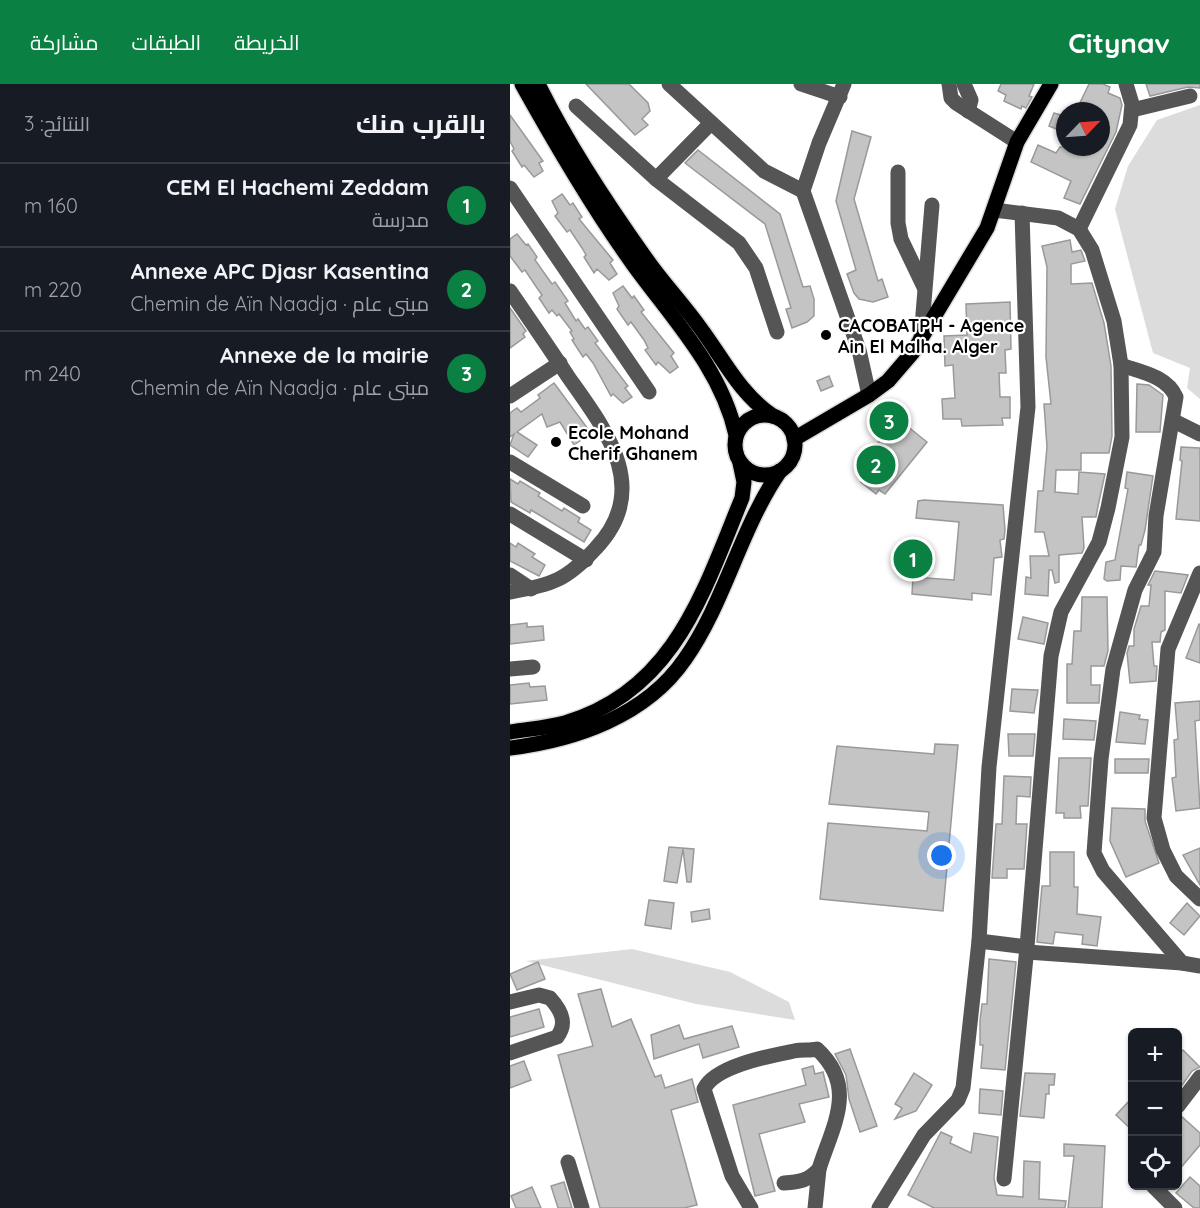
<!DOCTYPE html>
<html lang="ar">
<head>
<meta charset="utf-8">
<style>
  :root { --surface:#171b24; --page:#242831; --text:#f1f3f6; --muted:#9ea1a6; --line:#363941; --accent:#0b8043 }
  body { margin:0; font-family:Quicksand,Cairo,sans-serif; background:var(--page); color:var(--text); direction:rtl }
  .controls { position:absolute; right:18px; bottom:18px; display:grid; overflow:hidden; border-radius:9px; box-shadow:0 2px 4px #0004 }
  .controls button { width:54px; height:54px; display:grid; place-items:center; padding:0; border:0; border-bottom:2px solid var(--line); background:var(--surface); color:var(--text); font:30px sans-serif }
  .compass { position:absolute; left:546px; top:18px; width:54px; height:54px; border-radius:50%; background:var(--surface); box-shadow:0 2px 4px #0004; rotate:65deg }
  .you { position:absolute; left:432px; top:772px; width:21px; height:21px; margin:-15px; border:4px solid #fff; border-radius:50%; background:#1a73e8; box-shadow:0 0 0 9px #1a73e833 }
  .badge { display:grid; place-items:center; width:39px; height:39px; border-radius:50%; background:var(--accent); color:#fff; font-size:20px; font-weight:700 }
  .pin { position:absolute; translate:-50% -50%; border:3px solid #fff; box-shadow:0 2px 6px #0006 }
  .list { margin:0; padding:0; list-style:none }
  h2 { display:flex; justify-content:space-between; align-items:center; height:78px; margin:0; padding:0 24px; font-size:26px }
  h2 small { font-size:20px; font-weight:400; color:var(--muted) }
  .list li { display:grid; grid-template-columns:39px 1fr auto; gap:18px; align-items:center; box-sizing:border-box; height:84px; padding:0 24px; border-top:2px solid var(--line) }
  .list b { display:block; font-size:22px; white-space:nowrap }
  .list p { margin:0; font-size:20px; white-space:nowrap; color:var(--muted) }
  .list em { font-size:20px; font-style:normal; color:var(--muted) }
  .icon { flex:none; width:33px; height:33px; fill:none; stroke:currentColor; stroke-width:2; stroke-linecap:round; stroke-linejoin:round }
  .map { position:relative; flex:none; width:690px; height:1124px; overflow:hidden; direction:ltr }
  header { display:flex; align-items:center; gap:36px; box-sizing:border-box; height:84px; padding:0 30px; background:var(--accent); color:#fff }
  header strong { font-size:28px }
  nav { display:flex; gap:33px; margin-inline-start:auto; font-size:21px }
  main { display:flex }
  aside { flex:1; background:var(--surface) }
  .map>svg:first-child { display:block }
  .green { fill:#dcdcdc }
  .building { fill:#c4c4c4; stroke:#999; stroke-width:1.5 }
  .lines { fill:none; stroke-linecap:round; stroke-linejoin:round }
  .major-casing { stroke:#dbdbdb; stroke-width:18 }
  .minor { stroke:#555; stroke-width:15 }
  .major { stroke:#000; stroke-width:15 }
  .poi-dot { fill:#000; stroke:#fff; stroke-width:2 }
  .labels { text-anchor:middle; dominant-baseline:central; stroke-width:4.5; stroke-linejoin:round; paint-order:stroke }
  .poi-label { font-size:18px; font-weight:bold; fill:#000; stroke:#fff; text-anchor:start }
</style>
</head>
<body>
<header>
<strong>Citynav</strong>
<nav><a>الخريطة</a><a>الطبقات</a><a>مشاركة</a></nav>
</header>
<main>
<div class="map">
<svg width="690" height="1124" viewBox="0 0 690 1124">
  <rect width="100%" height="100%" fill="#fff"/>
  <g class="green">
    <polygon points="690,21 690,315 677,304 680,284 643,269 605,125 618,82 647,36"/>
    <polygon points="122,865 220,888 279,918 285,936 186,920 16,877"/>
  </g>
  <g class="building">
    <polygon points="76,0 119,0 138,19 140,27 132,35 138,41 125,51"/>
    <polygon points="491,0 524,0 519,12 522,13 516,24 512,22 511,25 494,17 496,11 488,7"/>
    <polygon points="579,0 593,0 600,3 598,9 610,14 612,21 606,48 570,120 554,114 561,97 521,78 528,61 546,69 550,63 591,63 591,27 566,27"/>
    <polygon points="636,0 690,0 690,4 678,3 640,12"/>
    <polygon points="544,29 554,32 549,46 539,42"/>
    <polygon points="0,31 33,77 29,79 33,87 24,93 14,81 12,83 2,67 4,65 0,57"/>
    <polygon points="342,47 361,53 344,115 368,197 372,195 378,213 363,218 349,215 344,209 337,190 346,186 326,117"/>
    <polygon points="188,66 270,130 293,203 300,202 304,215 304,232 297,238 282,244 276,225 281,224 255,140 175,79"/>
    <polygon points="52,110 60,121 63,119 72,133 69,135 103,176 100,179 107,190 99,196 87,185 84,189 74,173 76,171 72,164 60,146 57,148 45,132 48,129 42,117"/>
    <polygon points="7,150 16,161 18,160 27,173 25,176 42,200 45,198 58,217 55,219 66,237 68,235 75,245 78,243 88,257 85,259 118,302 115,304 122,313 113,319 103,310 101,312 83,279 76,270 73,273 62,256 64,255 60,248 62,247 49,230 47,232 42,226 39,229 29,214 32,211 27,204 15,186 12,188 0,172 0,155"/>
    <polygon points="560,156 562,168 571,166 575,177 561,180 561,200 582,199 594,239 601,282 602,352 599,369 571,369 571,386 546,386 545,408 568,410 569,388 595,390 588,422 586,433 572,433 574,464 572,469 549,471 549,498 545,499 542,486 539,486 538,512 515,510 516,493 521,494 520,472 539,472 534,448 525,448 528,407 533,407 537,363 534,320 541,320 536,273 537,183 532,162"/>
    <polygon points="113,202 122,214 124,212 134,226 131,228 164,269 161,272 168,283 160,289 148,278 146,281 135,266 138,264 134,256 121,238 118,241 107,225 109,222 103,209"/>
    <polygon points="500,218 501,265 495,266 496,289 489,289 490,313 500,313 500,334 492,334 493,341 452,342 451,335 433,335 432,315 445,314 443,281 435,282 434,252 457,251 456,220"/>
    <polygon points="0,224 16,247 13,250 15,253 0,264"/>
    <polygon points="319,292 323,302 311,307 307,297"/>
    <polygon points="44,299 81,349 64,361 50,338 37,343 32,330 7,348 27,361 18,373 0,361 4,350 0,353 0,329 7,324 11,328 30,314 28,311"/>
    <polygon points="627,300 639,301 653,311 650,348 626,348"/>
    <polygon points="380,321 391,330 387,334 417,358 375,410 369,406 366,410 351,398 357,390 352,386 362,373 359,371 374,351 363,342"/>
    <polygon points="671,363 690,364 690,437 666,435 672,377 670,376"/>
    <polygon points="617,388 643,392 635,446 631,461 629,461 626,483 611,482 610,496 597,497 594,495 596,478 605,476 618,405 615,404"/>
    <polygon points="0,395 8,400 10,397 30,409 28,412 52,427 54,424 70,434 68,438 81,446 74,458 21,426 20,429 1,418"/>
    <polygon points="414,416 493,421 495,446 494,455 490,456 492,473 484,474 481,511 462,509 462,516 402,510 403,493 444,496 449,438 406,434 408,417"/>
    <polygon points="0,459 6,463 8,459 25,470 22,473 35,481 29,492 0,477"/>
    <polygon points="645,487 678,491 671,509 655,507 655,546 651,548 650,558 642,558 644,582 647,582 646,597 620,599 617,569 619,562 624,562 624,545 631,522 639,522 641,501 638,501"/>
    <polygon points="572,513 597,513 598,567 594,582 581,582 581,601 590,601 589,619 557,619 557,580 562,580 564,547 571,547"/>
    <polygon points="513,533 538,539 534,560 508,555"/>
    <polygon points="17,539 17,543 33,542 34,556 0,560 0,541"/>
    <polygon points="689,540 690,541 690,579 676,574"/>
    <polygon points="19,599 20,603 35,602 37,616 0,620 0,601"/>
    <polygon points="502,605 528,606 524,629 500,627"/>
    <polygon points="690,617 690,636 685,637 690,724 666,727 662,694 666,693 664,656 668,655 665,619"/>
    <polygon points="610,628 630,631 629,635 638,636 635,660 606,658"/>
    <polygon points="554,635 586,637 584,656 553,655"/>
    <polygon points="498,650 525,650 523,672 499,672"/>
    <polygon points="425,660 448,661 433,827 310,815 318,739 417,747 419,728 319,720 327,662 424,670"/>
    <polygon points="549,674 581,674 578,722 570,722 571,734 554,734 554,729 546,729"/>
    <polygon points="605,675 639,675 638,689 605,689"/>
    <polygon points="494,692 521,693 520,713 507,712 506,740 517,740 514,785 497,785 497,794 482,794 486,740 492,740"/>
    <polygon points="602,724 635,725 635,737 649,779 616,793 600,757"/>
    <polygon points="159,763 184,765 181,798 177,798 173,765 167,799 154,797"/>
    <polygon points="690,764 690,801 673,771"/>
    <polygon points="540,768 564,768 564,803 568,803 567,830 591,833 587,862 572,860 573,851 545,848 543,860 527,858 532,802 540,802"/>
    <polygon points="139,816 164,819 161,845 135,841"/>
    <polygon points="677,819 690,832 674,851 660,839"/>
    <polygon points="199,825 200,835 182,838 181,828"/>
    <polygon points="479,875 506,878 495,986 471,984 473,961 470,961 470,937 472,920 477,920"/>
    <polygon points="28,878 35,895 7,906 0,890"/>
    <polygon points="91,905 102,943 121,935 145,993 151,991 155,1004 182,995 188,1018 161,1026 187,1121 174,1124 90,1124 48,971 83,962 68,910"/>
    <polygon points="29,925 34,943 0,953 0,933"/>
    <polygon points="169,941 174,955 222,942 229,963 193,974 189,960 144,975 141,951"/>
    <polygon points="340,965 367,1042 350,1048 339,1015 336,991 325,970"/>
    <polygon points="673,966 690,983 682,987 668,1007 668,972"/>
    <polygon points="14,977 21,996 0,1004 0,982"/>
    <polygon points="303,982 305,990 313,988 319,1013 289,1020 295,1038 249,1050 265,1107 245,1112 223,1021 296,1001 292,985"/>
    <polygon points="404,989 422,1001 406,1027 385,1035 392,1024 385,1020"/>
    <polygon points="515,989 545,990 544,1001 539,1001 539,1010 536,1010 534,1034 510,1032"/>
    <polygon points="470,1005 493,1007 491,1031 469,1029"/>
    <polygon points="622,1014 622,1046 606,1031"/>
    <polygon points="670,1031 690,1049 690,1061 668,1087 668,1032"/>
    <polygon points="431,1048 442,1053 440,1059 461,1069 464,1049 488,1053 484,1094 487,1111 513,1113 514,1077 530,1078 529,1115 556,1117 555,1124 424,1124 398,1111"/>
    <polygon points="554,1060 595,1062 592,1124 558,1124 564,1072 554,1072"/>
    <polygon points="680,1093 690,1102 690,1124 684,1124 666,1109"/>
    <polygon points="54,1098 62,1124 48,1124 41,1102"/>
    <polygon points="22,1103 31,1124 6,1124 1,1112"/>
  </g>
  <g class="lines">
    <defs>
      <g id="major">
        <path d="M12,0c34,61 70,123 111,180 39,54 88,104 103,171"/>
        <path d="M28,0c30,61 69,120 109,176 17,24 37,45 54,69 23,31 39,65 72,87"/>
        <circle cx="255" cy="361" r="30"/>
        <polyline points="284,355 359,311 378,297 403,268 477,144 507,58 541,0"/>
        <path d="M0,648c18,-3 37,-4 55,-9 109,-32 138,-130 177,-225l2,-16 -4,-19"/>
        <path d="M0,664c65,-8 136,-32 175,-89 40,-57 55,-130 95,-188"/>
      </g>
    </defs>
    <use href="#major" class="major-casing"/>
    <g class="minor">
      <polyline points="159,0 254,87 293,107"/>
      <polyline points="291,0 330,13"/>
      <polyline points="334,0 309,59 293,107 349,266 359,311"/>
      <polyline points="439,0 441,14 446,19 507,58"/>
      <polyline points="454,0 461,16 458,27"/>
      <polyline points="66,22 146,95 229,159 246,184 267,248"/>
      <polyline points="622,26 680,12"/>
      <polyline points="388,88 388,139 391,155 414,203"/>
      <polyline points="146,95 200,40"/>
      <polyline points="0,104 139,308"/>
      <polyline points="484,126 548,134 569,145 582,166 604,237 611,281 612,353 598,424 589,458 551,528 541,572 517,863 494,1095"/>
      <polyline points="569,145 620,41 622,20 616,0"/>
      <path d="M0,207c20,29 40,58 59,87 37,52 83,111 27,170 -29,32 -44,37 -86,44"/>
      <polyline points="411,254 422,121"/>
      <path d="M611,281c20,7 46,11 55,32l-20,119 -2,36 -19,38 -22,79 -12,90 -7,94 9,18 79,92"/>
      <polyline points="0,312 50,279"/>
      <polyline points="664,337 690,350"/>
      <polyline points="0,378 73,422"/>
      <polyline points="0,430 76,476"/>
      <polyline points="690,489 658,565 644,734 653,766 666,792 690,815"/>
      <polyline points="0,491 21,505"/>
      <polyline points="0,585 23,583"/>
      <polyline points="469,857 517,863"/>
      <polyline points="517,868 672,879 690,882"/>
      <path d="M0,918l29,-7 11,3c11,12 18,25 7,39l-47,16"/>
      <polyline points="668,1022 690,993"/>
      <polyline points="58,1078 72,1124"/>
      <polyline points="643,1102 665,1124"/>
      <path d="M241,1124l-19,-32 -28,-87c11,-23 65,-33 90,-38 8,-2 15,0 23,-2 41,38 16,76 2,120 -11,12 -20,13 -35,14"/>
      <polyline points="305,1124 309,1085"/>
      <polyline points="369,1124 414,1051 448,1016 453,1004 469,857 479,683 518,323 512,129"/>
    </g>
    <use href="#major" class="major"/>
  </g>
  <g class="poi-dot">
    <circle cx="316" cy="251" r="6"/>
    <circle cx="46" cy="358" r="6"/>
  </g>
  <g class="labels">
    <g class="poi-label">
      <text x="328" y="241">CACOBATPH - Agence<tspan x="328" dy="21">Ain El Malha. Alger</tspan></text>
      <text x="58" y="348">Ecole Mohand<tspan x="58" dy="21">Cherif Ghanem</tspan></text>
    </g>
  </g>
</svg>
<div class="controls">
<button>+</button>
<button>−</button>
<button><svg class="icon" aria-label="locate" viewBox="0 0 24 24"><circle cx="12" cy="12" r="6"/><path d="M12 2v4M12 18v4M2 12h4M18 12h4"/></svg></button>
</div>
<svg class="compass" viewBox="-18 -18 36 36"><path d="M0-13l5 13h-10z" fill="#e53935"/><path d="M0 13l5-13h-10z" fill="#9ea1a6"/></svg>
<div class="you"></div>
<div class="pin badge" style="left:403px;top:475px">1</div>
<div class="pin badge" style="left:366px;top:381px">2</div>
<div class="pin badge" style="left:379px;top:337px">3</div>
</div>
<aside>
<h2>بالقرب منك<small>النتائج: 3</small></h2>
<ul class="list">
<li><span class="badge">1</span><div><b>CEM El Hachemi Zeddam</b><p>مدرسة</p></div><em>160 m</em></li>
<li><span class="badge">2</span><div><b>Annexe APC Djasr Kasentina</b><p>مبنى عام · Chemin de Aïn Naadja</p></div><em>220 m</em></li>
<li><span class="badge">3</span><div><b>Annexe de la mairie</b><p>مبنى عام · Chemin de Aïn Naadja</p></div><em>240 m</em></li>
</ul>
</aside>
</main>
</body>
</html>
